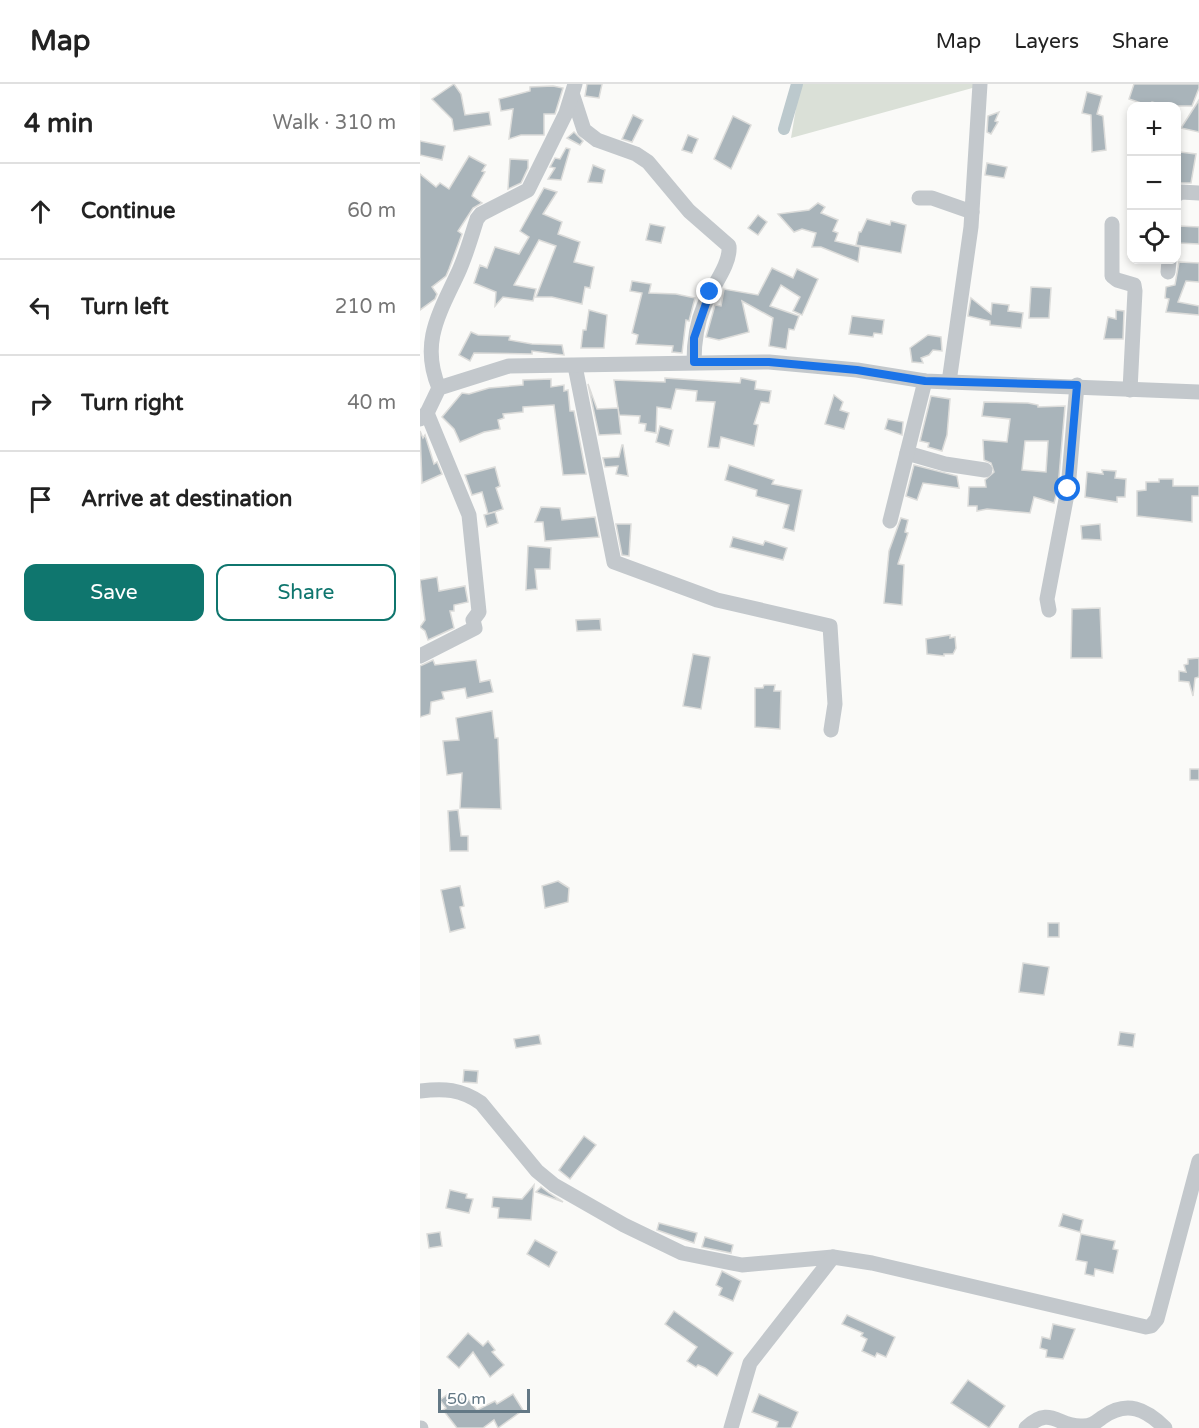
<!DOCTYPE html>
<html lang="en">
<head>
<meta charset="utf-8">
<style>
  :root { --surface:#fff; --page:#f6f6f6; --text:#222; --muted:#767676; --line:#e0e0e0; --accent:#0f766e }
  body { margin:0; font-family:"Varela Round",sans-serif; background:var(--page); color:var(--text) }
  .controls { position:absolute; right:18px; top:18px; display:grid; overflow:hidden; border-radius:12px; box-shadow:0 3px 9px #0003 }
  .controls button { width:54px; height:54px; display:grid; place-items:center; padding:0; border:0; border-bottom:2px solid var(--line); background:var(--surface); color:var(--text); font:30px sans-serif }
  .scale { position:absolute; left:18px; bottom:15px; width:92px; box-sizing:border-box; padding-left:6px; border:3px solid #637885; border-top:0; font-size:16px; line-height:21px; white-space:nowrap; color:#637885; -webkit-text-stroke:4px #fff; paint-order:stroke }
  .stop { position:absolute; width:18px; height:18px; margin:-14px; border:4px solid #1a73e8; border-radius:50%; background:#fff }
  .stop.end { background:#1a73e8; border-color:#fff; box-shadow:0 2px 6px #0008 }
  .list { margin:0; padding:0; list-style:none }
  h2 { display:flex; justify-content:space-between; align-items:center; height:78px; margin:0; padding:0 24px; font-size:26px }
  h2 small { font-size:20px; font-weight:400; color:var(--muted) }
  .list li { display:grid; grid-template-columns:39px 1fr auto; gap:18px; align-items:center; box-sizing:border-box; height:96px; padding:0 24px; border-top:2px solid var(--line) }
  .list b { display:block; font-size:22px; white-space:nowrap }
  .list em { font-size:20px; font-style:normal; color:var(--muted) }
  .actions { display:flex; gap:12px; padding:18px 24px }
  .actions a { flex:1; padding:14px 0; border:2px solid var(--accent); border-radius:12px; text-align:center; font-size:21px; color:var(--accent) }
  .actions .main { background:var(--accent); color:#fff }
  .icon { flex:none; width:33px; height:33px; fill:none; stroke:currentColor; stroke-width:2; stroke-linecap:round; stroke-linejoin:round }
  .map { position:relative; flex:none; width:779px; height:1344px; overflow:hidden }
  header { display:flex; align-items:center; gap:36px; box-sizing:border-box; height:84px; padding:0 30px; background:var(--surface); border-bottom:2px solid var(--line) }
  header strong { font-size:28px }
  nav { display:flex; gap:33px; margin-inline-start:auto; font-size:21px }
  main { display:flex }
  aside { flex:1; background:var(--surface) }
  .map>svg:first-child { display:block }
  .green { fill:#dae0d7 }
  .lines { fill:none; stroke-linecap:round; stroke-linejoin:round }
  .canal { stroke:#bcc9cd; stroke-width:12 }
  .building { fill:#a9b4ba; stroke:#dcdcda; stroke-width:1.5; fill-rule:evenodd }
  .minor { stroke:#c3c8cc; stroke-width:15 }
  .route { stroke:#1a73e8; stroke-width:8 }
</style>
</head>
<body>
<header>
<strong>Map</strong>
<nav><a>Map</a><a>Layers</a><a>Share</a></nav>
</header>
<main>
<aside>
<h2>4 min<small>Walk · 310 m</small></h2>
<ul class="list">
<li><svg class="icon" aria-label="ahead" viewBox="0 0 24 24"><path d="M12 20V5M6 11l6-6 6 6"/></svg><div><b>Continue</b></div><em>60 m</em></li>
<li><svg class="icon" aria-label="left" viewBox="0 0 24 24"><path d="M17 20v-9H6M10 6l-5 5 5 5"/></svg><div><b>Turn left</b></div><em>210 m</em></li>
<li><svg class="icon" aria-label="right" viewBox="0 0 24 24"><path d="M7 20v-9h11M14 6l5 5-5 5"/></svg><div><b>Turn right</b></div><em>40 m</em></li>
<li><svg class="icon" aria-label="arrive" viewBox="0 0 24 24"><path d="M6 21V4h12l-3 4 3 4H6"/></svg><div><b>Arrive at destination</b></div></li>
</ul>
<div class="actions"><a class="main">Save</a><a>Share</a></div>
</aside>
<div class="map">
<svg width="779" height="1344" viewBox="0 0 779 1344">
  <rect width="100%" height="100%" fill="#fafaf8"/>
  <polygon class="green" points="380,0 555,0 556,3 371,54"/>
  <g class="lines">
    <polyline class="canal" points="364,45 377,0"/>
  </g>
  <g class="building">
    <polygon points="34,0 41,10 45,31 69,28 71,41 34,47 32,35 12,15"/>
    <polygon points="167,0 182,0 179,14 165,12"/>
    <polygon points="714,0 779,0 779,4 772,22 748,22 732,18 730,22 709,15"/>
    <polygon points="133,2 143,4 135,30 124,30 124,51 101,51 89,55 93,25 81,27 79,15 110,7 110,3"/>
    <polygon points="667,8 682,12 677,30 683,32 686,66 672,68 671,31 662,29"/>
    <polygon points="779,16 779,48 761,44"/>
    <polygon points="579,28 575,37 578,38 571,50 567,48 568,32"/>
    <polygon points="213,31 223,36 212,58 202,55"/>
    <polygon points="313,32 331,41 311,85 294,75"/>
    <polygon points="154,48 163,57 160,61 147,54"/>
    <polygon points="268,51 278,55 272,69 262,66"/>
    <polygon points="0,57 25,62 22,76 0,71"/>
    <polygon points="146,64 150,65 141,96 128,95 135,84 130,83 135,74 140,75"/>
    <polygon points="760,68 776,70 771,99 756,99"/>
    <polygon points="49,72 66,81 62,87 65,88 53,109 52,112 62,119 53,124 38,147 42,150 29,185 26,192 12,203 17,210 15,215 0,226 0,90 16,103 20,99 29,105"/>
    <polygon points="90,75 108,76 108,84 101,99 88,105"/>
    <polygon points="567,79 587,83 584,94 565,91"/>
    <polygon points="173,81 185,86 182,99 168,98"/>
    <polygon points="124,104 137,108 123,130 142,138 138,150 160,158 154,178 174,183 170,204 165,203 162,220 132,213 116,213 136,162 119,156 94,201 116,205 113,217 83,213 75,222 76,208 54,199 60,181 67,184 75,163 99,170 109,153 100,147"/>
    <polygon points="398,119 405,123 401,129 418,136 413,147 418,149 415,157 440,163 438,178 401,163 392,163 396,149 382,145 374,148 358,130 389,126"/>
    <polygon points="338,131 347,138 338,151 328,144"/>
    <polygon points="447,135 470,141 471,137 486,141 481,169 436,161 439,148 441,148"/>
    <polygon points="230,140 245,143 241,159 226,156"/>
    <polygon points="759,142 779,143 779,160 758,159"/>
    <polygon points="759,178 779,179 779,198 766,197 758,218 779,222 779,231 746,228 749,215 745,214 746,203 755,201"/>
    <polygon points="352,184 373,194 377,185 398,195 382,231 373,227 380,213 361,201 350,222 379,232 374,246 369,245 366,265 349,262 353,234 322,217 329,248 299,256 286,253 295,221 301,222 304,205 338,211"/>
    <polygon points="212,197 231,200 229,209 256,210 275,214 269,237 266,236 262,269 252,268 253,262 216,260 218,251 212,249 222,209 210,207"/>
    <polygon points="611,203 631,204 629,234 609,234"/>
    <polygon points="551,214 571,230 572,219 589,221 588,227 603,229 601,244 570,241 570,237 548,232"/>
    <polygon points="169,226 187,231 184,264 161,264 163,246 166,246"/>
    <polygon points="696,226 704,227 703,255 684,255 688,233 696,235"/>
    <polygon points="432,232 464,236 462,250 454,249 453,253 429,250"/>
    <polygon points="51,248 58,251 90,252 89,256 112,260 142,261 144,271 112,267 112,270 54,269 50,277 39,271"/>
    <polygon points="508,251 521,253 522,267 513,266 509,271 501,274 503,279 492,278 490,264"/>
    <polygon points="245,294 320,299 321,294 336,297 335,305 351,307 349,319 341,318 334,340 338,341 334,362 301,353 299,364 288,363 295,318 276,317 277,307 256,305 251,325 237,323 236,349 225,347 226,340 219,339 220,332 199,331 194,296 245,298"/>
    <polygon points="131,295 131,303 144,301 144,307 148,306 150,327 154,327 166,390 143,391 134,321 103,323 103,328 83,330 84,334 78,336 80,345 64,348 40,358 34,345 22,333 42,309 49,310 69,304 103,301 103,296"/>
    <polygon points="168,300 177,325 198,324 201,350 179,351"/>
    <polygon points="414,311 423,318 420,326 429,329 424,345 405,340"/>
    <polygon points="511,312 530,315 527,351 522,367 508,363 509,359 500,357"/>
    <path d="M564,318l44,1 10,2v2l27,-1 -7,82 -4,15 -20,-6 -4,16 -43,-4 -10,2v-5h-9l1,-19h17l-1,-7 9,-8 -3,-9 -7,-3 -1,-20 24,2 3,-23 -28,-3zM605,357h23l-2,31 -24,-2z"/>
    <polygon points="468,335 483,338 482,351 465,345"/>
    <polygon points="240,342 253,346 249,362 236,358"/>
    <polygon points="0,347 3,354 5,351 14,380 17,378 22,390 2,399"/>
    <polygon points="202,361 203,361 208,392 196,390 198,382 185,383 183,374 199,373"/>
    <polygon points="309,381 354,396 352,400 382,406 374,447 363,444 369,421 336,412 337,406 305,396"/>
    <polygon points="494,381 537,392 539,404 503,399 497,416 486,412"/>
    <polygon points="75,383 80,402 76,404 83,425 68,430 62,408 52,411 45,391"/>
    <polygon points="682,386 696,387 695,394 706,395 705,413 697,413 697,418 665,413 667,388 683,390"/>
    <polygon points="739,395 753,395 753,402 779,402 779,412 772,412 772,438 717,432 717,407 726,406 726,398 739,398"/>
    <polygon points="121,423 140,424 142,436 175,433 179,453 125,457 123,438 115,438"/>
    <polygon points="75,428 78,439 67,443 64,431"/>
    <polygon points="481,434 488,436 485,448 488,449 478,480 484,481 482,521 464,519 469,467"/>
    <polygon points="196,440 211,440 209,472 202,471"/>
    <polygon points="680,440 681,456 662,455 661,442"/>
    <polygon points="313,453 343,461 345,457 367,464 363,476 310,463"/>
    <polygon points="108,462 131,464 130,485 115,485 117,505 106,506"/>
    <polygon points="17,493 19,507 45,502 48,518 34,521 34,527 30,527 34,544 8,556 5,547 0,543 5,536 0,496"/>
    <polygon points="680,524 682,574 651,574 652,525"/>
    <polygon points="180,535 181,546 157,547 156,536"/>
    <polygon points="530,551 530,554 535,553 536,564 533,570 524,570 524,572 507,570 506,555"/>
    <polygon points="273,570 290,573 281,625 263,622"/>
    <polygon points="779,574 779,593 775,594 773,612 769,598 759,597 759,587 766,588 764,581 768,580 768,575"/>
    <polygon points="13,576 15,581 56,576 60,598 70,596 73,608 47,614 45,604 22,608 24,615 11,618 10,630 0,633 0,582"/>
    <polygon points="344,601 355,601 354,607 361,607 360,645 335,643 335,604 343,604"/>
    <polygon points="72,627 75,654 78,654 81,725 40,724 42,689 27,691 23,657 39,656 36,634"/>
    <rect x="770" y="685" width="9" height="11"/>
    <polygon points="38,726 41,752 48,752 48,767 30,767 28,727"/>
    <polygon points="138,797 149,804 148,818 125,824 122,802"/>
    <polygon points="40,802 44,822 40,823 45,844 30,848 21,806"/>
    <rect x="628" y="839" width="11" height="14"/>
    <polygon points="603,879 629,883 624,911 599,908"/>
    <polygon points="700,948 715,950 713,963 698,961"/>
    <polygon points="119,951 121,960 96,964 94,955"/>
    <polygon points="44,986 58,987 57,999 43,998"/>
    <polygon points="164,1052 176,1061 150,1095 139,1086"/>
    <polygon points="114,1101 111,1136 78,1134 79,1124 72,1123 73,1113 102,1115"/>
    <polygon points="121,1103 129,1109 143,1118 116,1108"/>
    <polygon points="30,1106 47,1110 46,1114 53,1115 49,1129 26,1124"/>
    <polygon points="643,1130 663,1136 660,1148 639,1142"/>
    <polygon points="239,1139 277,1149 274,1159 237,1146"/>
    <polygon points="20,1148 22,1162 9,1164 7,1150"/>
    <polygon points="661,1150 695,1157 693,1165 698,1166 693,1189 675,1185 674,1192 665,1190 667,1178 656,1176"/>
    <polygon points="285,1153 313,1161 311,1169 282,1163"/>
    <polygon points="115,1156 137,1168 129,1183 107,1170"/>
    <polygon points="302,1187 321,1197 313,1217 299,1211 302,1204 296,1201"/>
    <polygon points="254,1227 313,1269 297,1292 285,1284 278,1281 276,1283 267,1277 277,1263 245,1240"/>
    <polygon points="427,1231 475,1253 466,1273 457,1269 455,1273 442,1267 447,1255 441,1252 443,1249 422,1240"/>
    <polygon points="633,1240 655,1245 643,1275 626,1273 627,1266 620,1264 622,1253 630,1255"/>
    <polygon points="48,1249 63,1262 68,1257 75,1266 72,1268 84,1281 70,1293 53,1268 39,1284 27,1273"/>
    <polygon points="548,1296 585,1322 569,1344 531,1319"/>
    <polygon points="28,1310 39,1311 45,1318 48,1315 57,1326 75,1317 77,1320 93,1310 103,1326 78,1344 74,1336 63,1344 37,1344 23,1326 26,1324 20,1316"/>
    <polygon points="339,1310 378,1328 371,1344 356,1344 358,1338 332,1328"/>
  </g>
  <g class="lines">
    <g class="minor">
      <path d="M153,12l11,34 13,10 39,14 12,8 41,49 40,35c2,19 -19,43 -25,60 -8,19 -10,36 -10,56"/>
      <polyline points="756,111 761,108 779,109"/>
      <polyline points="499,114 512,114 552,128"/>
      <polyline points="692,140 692,192 697,196 714,201 715,207 710,306"/>
      <polyline points="748,188 749,176"/>
      <polyline points="155,282 194,478 297,516 410,542 415,620 411,646"/>
      <polyline points="529,298 551,143 560,0"/>
      <path d="M19,304c-19,-45 0,-74 19,-115 8,-17 13,-36 19,-54l4,-5 47,-24 38,-77 9,-29"/>
      <polyline points="0,335 7,329 19,304 89,282 349,278 437,286 505,297 779,308"/>
      <polyline points="487,369 525,380 565,386"/>
      <polyline points="470,437 505,297"/>
      <polyline points="629,526 627,515 648,405 657,301"/>
      <polyline points="0,572 55,544 53,536 59,528 49,431 7,329"/>
      <path d="M0,1007c24,-3 41,-2 61,12l56,68 17,14 70,40 58,28 60,12 91,-8 39,6 274,64 5,-1 6,-7 42,-158"/>
      <polyline points="0,1344 1,1344"/>
      <polyline points="311,1344 330,1279 413,1173"/>
      <path d="M606,1344c25,-24 32,0 57,-2 9,0 13,-4 20,-9 24,-17 43,-8 62,11"/>
    </g>
  </g>
  <g class="lines">
    <polyline class="route" points="290,208 274,254 274,278 349,278 437,286 505,297 657,301 648,405"/>
  </g>
</svg>
<div class="controls">
<button>+</button>
<button>−</button>
<button><svg class="icon" aria-label="locate" viewBox="0 0 24 24"><circle cx="12" cy="12" r="6"/><path d="M12 2v4M12 18v4M2 12h4M18 12h4"/></svg></button>
</div>
<div class="scale">50 m</div>
<div class="stop" style="left:648px;top:405px"></div>
<div class="stop end" style="left:290px;top:208px"></div>
</div>
</main>
</body>
</html>
